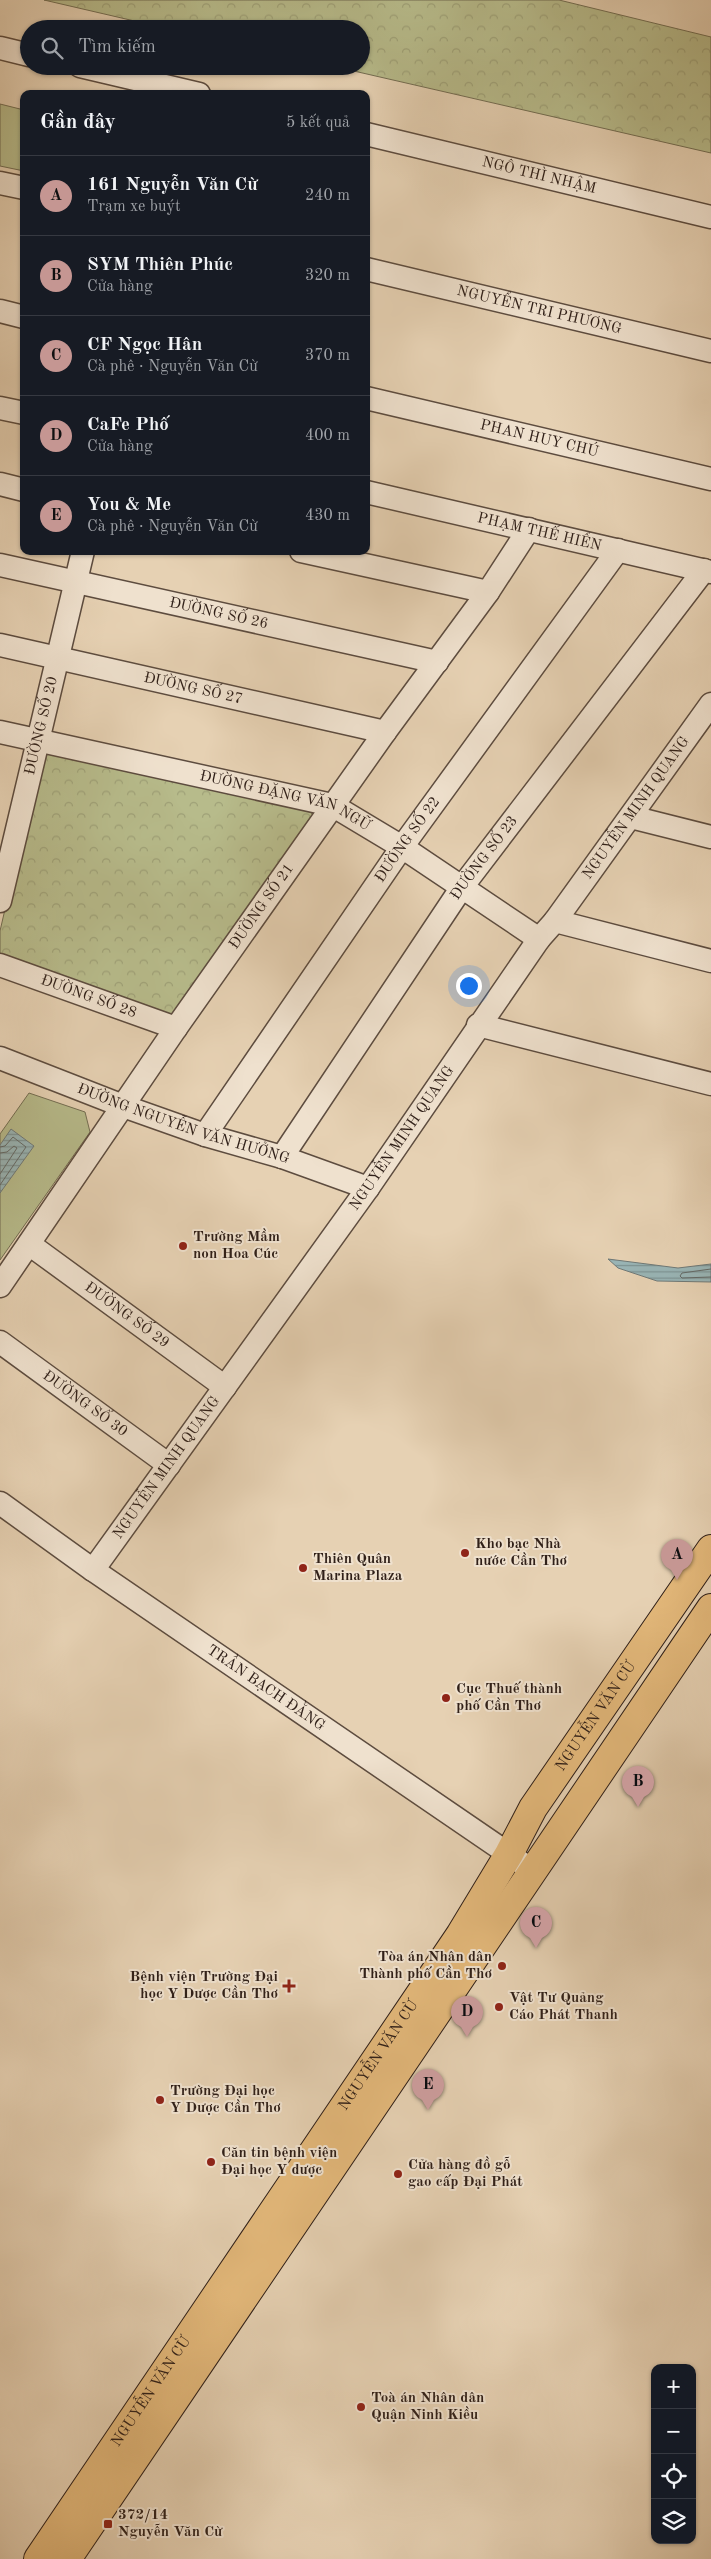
<!DOCTYPE html>
<html lang="vi">
<head>
<meta charset="utf-8">
<style>
  :root { --surface:#171b24; --page:#242831; --text:#f1f3f6; --muted:#9ea1a6; --line:#363941; --accent:#c59692 }
  body { margin:0; font-family:"Old Standard TT",serif; background:var(--page); color:var(--text) }
  .controls { position:absolute; right:15px; bottom:15px; display:grid; overflow:hidden; border-radius:10px; box-shadow:0 1px 4px #0004 }
  .controls button { width:45px; height:45px; display:grid; place-items:center; padding:0; border:0; border-bottom:1px solid var(--line); background:var(--surface); color:var(--text); font:25px sans-serif }
  .you { position:absolute; left:468px; top:985px; width:18px; height:18px; margin:-12px; border:4px solid #fff; border-radius:50%; background:#1a73e8; box-shadow:0 0 0 8px #1a73e833 }
  .badge { display:grid; place-items:center; width:32px; height:32px; border-radius:50%; background:var(--accent); color:#111; font-size:16px; font-weight:700 }
  .pin { position:absolute; translate:-50% -41px; filter:drop-shadow(0 1px 2px #0008) }
  .pin::after { content:''; position:absolute; top:26px; width:18px; height:15px; background:inherit; clip-path:polygon(0 0,100% 0,50% 100%) }
  .list { margin:0; padding:0; list-style:none }
  h2 { display:flex; justify-content:space-between; align-items:center; height:65px; margin:0; padding:0 20px; font-size:21px }
  h2 small { font-size:16px; font-weight:400; color:var(--muted) }
  .list li { display:grid; grid-template-columns:32px 1fr auto; gap:15px; align-items:center; box-sizing:border-box; height:80px; padding:0 20px; border-top:1px solid var(--line) }
  .list b { display:block; font-size:19px; white-space:nowrap }
  .list p { margin:0; font-size:16px; white-space:nowrap; color:var(--muted) }
  .list em { font-size:16px; font-style:normal; color:var(--muted) }
  .icon { flex:none; width:28px; height:28px; fill:none; stroke:currentColor; stroke-width:2; stroke-linecap:round; stroke-linejoin:round }
  .map { position:relative; flex:none; width:711px; height:2559px; overflow:hidden }
  .search { position:absolute; background:var(--surface); box-shadow:0 1px 4px #0004; left:20px; top:20px; width:350px; height:55px; display:flex; align-items:center; gap:12px; box-sizing:border-box; padding:0 18px; border-radius:28px; color:var(--muted); font-size:19px }
  .panel { position:absolute; background:var(--surface); box-shadow:0 1px 4px #0004; left:20px; top:90px; width:350px; height:465px; border-radius:10px }
  .map>svg:first-child { display:block }
  .grass { fill:#b7bb8b; stroke:#736d52 }
  .forest { fill:url(#forest-crowns); stroke:#736d52 }
  .water { fill:url(#water-rules); stroke:#6f7977 }
  .lines { fill:none; stroke-linecap:round; stroke-linejoin:round }
  .shore { stroke:#646a67; stroke-width:1 }
  .minor-casing { stroke:#5d4c3f; stroke-width:25 }
  .major-casing { stroke:#2f1f18; stroke-width:30 }
  .minor { stroke:#efe1ce; stroke-width:22 }
  .major { stroke:#e3b87a; stroke-width:28 }
  .poi-dot { fill:#8f2418; stroke:#efe1ce; stroke-width:2 }
  .labels { text-anchor:middle; dominant-baseline:central; stroke-width:4; stroke-linejoin:round; paint-order:stroke }
  .street-label { font-size:15px; fill:#2f1f18; stroke:#efe1ce }
  .poi-label { font-size:15px; font-weight:bold; fill:#2f1f18; stroke:#efe1ce; text-anchor:start }
</style>
</head>
<body>
<div class="map">
<svg width="711" height="2559" viewBox="0 0 711 2559">
  <defs>
    <pattern id="forest-crowns" width="20" height="18" patternUnits="userSpaceOnUse" patternTransform="scale(1.25)"><rect width="20" height="18" fill="#b7bb8b"/><path d="M2 6a3 3 0 1 1 6 0M12 15a3 3 0 1 1 6 0" fill="none" stroke="#9ea077"/></pattern>
    <pattern id="water-rules" width="6" height="5" patternUnits="userSpaceOnUse" patternTransform="scale(1.25)"><rect width="6" height="5" fill="#99b5b6"/><path d="M0 2.5h6" fill="none" stroke="#7d9393"/></pattern>
  </defs>
  <rect width="100%" height="100%" fill="#e6d1b3"/>
  <filter id="stains"><feTurbulence type="fractalNoise" baseFrequency=".004" numOctaves="4"/><feColorMatrix values="0 0 0 0 .2 0 0 0 0 .09 0 0 0 0 .02 0 0 0 .5 -.17"/></filter>
  <radialGradient id="worn" r=".72"><stop offset=".6" stop-color="#630" stop-opacity="0"/><stop offset="1" stop-color="#630" stop-opacity=".3"/></radialGradient>
  <g class="grass">
    <polygon points="0,104 24,110 24,171 0,166"/>
    <polygon points="29,1093 85,1112 90,1132 0,1260 0,1134"/>
  </g>
  <g class="forest">
    <polygon points="44,0 559,0 711,37 711,153 332,66 361,66 361,29 169,29"/>
    <polygon points="49,749 74,753 310,812 315,816 174,1018 0,957 0,931 38,766"/>
  </g>
  <g class="water">
    <polygon points="11,1129 34,1146 0,1193 0,1145"/>
    <polygon points="608,1259 678,1268 711,1264 711,1282 657,1281 618,1268"/>
  </g>
  <g class="lines">
    <g class="shore">
      <polyline points="0,1147 5,1146 13,1137 26,1147 0,1185"/>
      <polyline points="0,1153 7,1152 14,1146 17,1148 0,1174"/>
      <polyline points="711,1269 682,1273 680,1276 682,1278 711,1277"/>
    </g>
    <defs>
      <g id="minor">
        <polyline points="0,48 29,55"/>
        <polyline points="80,66 199,94"/>
        <path id="s1" d="M366,134l345,83"/>
        <polyline points="0,183 24,188"/>
        <path id="s2" d="M366,269l345,82"/>
        <polyline points="0,311 24,317"/>
        <path id="s3" d="M366,398l345,81"/>
        <polyline points="0,408 24,413"/>
        <polyline points="0,484 24,490"/>
        <path id="s4" d="M366,492l345,80"/>
        <polyline points="301,551 488,592"/>
        <path id="s5" d="M0,565l437,97"/>
        <path id="s6" d="M0,645l385,87"/>
        <path id="s7" d="M0,732l332,73 70,42 137,92"/>
        <polyline points="631,817 711,837"/>
        <path id="s8" d="M0,901l83,-350"/>
        <polyline points="555,921 711,961"/>
        <path id="s9" d="M0,965l176,63"/>
        <polyline points="478,1025 711,1084"/>
        <path id="s10" d="M0,1058l123,48 82,29 77,22 86,31"/>
        <path id="s11" d="M205,1135l197,-288 216,-297"/>
        <path id="s12" d="M282,1157l180,-270 242,-317"/>
        <path id="s13" d="M29,1244l196,143"/>
        <path id="s14" d="M0,1286l176,-258 209,-296 103,-140 41,-63"/>
        <path id="s15" d="M0,1342l169,123"/>
        <path id="s16" d="M0,1503l93,67 439,300"/>
        <path id="s17" d="M93,1570l275,-382 171,-249 16,-18 156,-217"/>
      </g>
      <g id="major">
        <path id="s18" d="M38,2559l422,-624 49,-81 24,-46 178,-259"/>
        <polyline points="67,2559 711,1608"/>
      </g>
    </defs>
    <use href="#minor" class="minor-casing"/>
    <use href="#major" class="major-casing"/>
    <use href="#minor" class="minor"/>
    <use href="#major" class="major"/>
  </g>
  <g class="poi-dot">
    <circle cx="183" cy="1246" r="5"/>
    <circle cx="465" cy="1553" r="5"/>
    <circle cx="303" cy="1568" r="5"/>
    <circle cx="446" cy="1698" r="5"/>
    <circle cx="502" cy="1966" r="5"/>
    <path d="M286.5 1978.5h5v5h5v5h-5v5h-5v-5h-5v-5h5z"/>
    <circle cx="499" cy="2007" r="5"/>
    <circle cx="160" cy="2100" r="5"/>
    <circle cx="211" cy="2162" r="5"/>
    <circle cx="398" cy="2174" r="5"/>
    <circle cx="361" cy="2407" r="5"/>
    <rect x="103" y="2519" width="10" height="10" rx="2.5"/>
  </g>
  <g class="labels">
    <g class="street-label">
      <text stroke="none"><textPath href="#s1" startOffset="178">NGÔ THÌ NHẬM</textPath></text>
      <text stroke="none"><textPath href="#s2" startOffset="178">NGUYỂN TRI PHƯƠNG</textPath></text>
      <text stroke="none"><textPath href="#s3" startOffset="178">PHAN HUY CHÚ</textPath></text>
      <text stroke="none"><textPath href="#s4" startOffset="178">PHẠM THẾ HIỂN</textPath></text>
      <text stroke="none"><textPath href="#s5" startOffset="224">ĐƯỜNG SỐ 26</textPath></text>
      <text stroke="none"><textPath href="#s6" startOffset="198">ĐƯỜNG SỐ 27</textPath></text>
      <text stroke="none"><textPath href="#s8" startOffset="180">ĐƯỜNG SỐ 20</textPath></text>
      <text stroke="none"><textPath href="#s7" startOffset="294">ĐƯỜNG ĐẶNG VĂN NGỮ</textPath></text>
      <text stroke="none"><textPath href="#s17" startOffset="936">NGUYỄN MINH QUANG</textPath></text>
      <text stroke="none"><textPath href="#s11" startOffset="358">ĐƯỜNG SỐ 22</textPath></text>
      <text stroke="none"><textPath href="#s12" startOffset="361">ĐƯỜNG SỐ 23</textPath></text>
      <text stroke="none"><textPath href="#s14" startOffset="461">ĐƯỜNG SỐ 21</textPath></text>
      <text stroke="none"><textPath href="#s9" startOffset="94">ĐƯỜNG SỐ 28</textPath></text>
      <text stroke="none"><textPath href="#s10" startOffset="195">ĐƯỜNG NGUYỄN VĂN HƯỞNG</textPath></text>
      <text stroke="none"><textPath href="#s17" startOffset="531">NGUYỄN MINH QUANG</textPath></text>
      <text stroke="none"><textPath href="#s13" startOffset="121">ĐƯỜNG SỐ 29</textPath></text>
      <text stroke="none"><textPath href="#s15" startOffset="105">ĐƯỜNG SỐ 30</textPath></text>
      <text stroke="none"><textPath href="#s17" startOffset="126">NGUYỄN MINH QUANG</textPath></text>
      <text stroke="none"><textPath href="#s16" startOffset="324">TRẦN BẠCH ĐẰNG</textPath></text>
      <text stroke="none"><textPath href="#s18" startOffset="1011">NGUYỄN VĂN CỪ</textPath></text>
      <text stroke="none"><textPath href="#s18" startOffset="608">NGUYỄN VĂN CỪ</textPath></text>
      <text stroke="none"><textPath href="#s18" startOffset="202">NGUYỄN VĂN CỪ</textPath></text>
    </g>
    <g class="poi-label">
      <text x="193" y="1237">Trường Mầm<tspan x="193" dy="17">non Hoa Cúc</tspan></text>
      <text x="475" y="1544">Kho bạc Nhà<tspan x="475" dy="17">nước Cần Thơ</tspan></text>
      <text x="313" y="1559">Thiên Quân<tspan x="313" dy="17">Marina Plaza</tspan></text>
      <text x="456" y="1689">Cục Thuế thành<tspan x="456" dy="17">phố Cần Thơ</tspan></text>
      <text x="492" y="1957" text-anchor="end">Tòa án Nhân dân<tspan x="492" dy="17">Thành phố Cần Thơ</tspan></text>
      <text x="278" y="1977" text-anchor="end">Bệnh viện Trường Đại<tspan x="278" dy="17">học Y Dược Cần Thơ</tspan></text>
      <text x="509" y="1998">Vật Tư Quảng<tspan x="509" dy="17">Cáo Phát Thanh</tspan></text>
      <text x="170" y="2091">Trường Đại học<tspan x="170" dy="17">Y Dược Cần Thơ</tspan></text>
      <text x="221" y="2153">Căn tin bệnh viện<tspan x="221" dy="17">Đại học Y dược</tspan></text>
      <text x="408" y="2165">Cửa hàng đồ gỗ<tspan x="408" dy="17">gao cấp Đại Phát</tspan></text>
      <text x="371" y="2398">Toà án Nhân dân<tspan x="371" dy="17">Quận Ninh Kiều</tspan></text>
      <text x="118" y="2515">372/14<tspan x="118" dy="17">Nguyễn Văn Cừ</tspan></text>
    </g>
  </g>
  <rect width="100%" height="100%" filter="url(#stains)"/>
  <rect width="100%" height="100%" fill="url(#worn)"/>
</svg>
<div class="controls">
<button>+</button>
<button>−</button>
<button><svg class="icon" aria-label="locate" viewBox="0 0 24 24"><circle cx="12" cy="12" r="6"/><path d="M12 2v4M12 18v4M2 12h4M18 12h4"/></svg></button>
<button><svg class="icon" aria-label="layers" viewBox="0 0 24 24"><path d="M12 4l9 5-9 5-9-5zM3 14l9 5 9-5"/></svg></button>
</div>
<div class="you"></div>
<div class="pin badge" style="left:677px;top:1580px">A</div>
<div class="pin badge" style="left:638px;top:1807px">B</div>
<div class="pin badge" style="left:536px;top:1948px">C</div>
<div class="pin badge" style="left:467px;top:2037px">D</div>
<div class="pin badge" style="left:428px;top:2110px">E</div>
<div class="search"><svg class="icon" aria-label="search" viewBox="0 0 24 24"><circle cx="10" cy="10" r="6"/><path d="M15 15l6 6"/></svg>Tìm kiếm</div>
<section class="panel">
<h2>Gần đây<small>5 kết quả</small></h2>
<ul class="list">
<li><span class="badge">A</span><div><b>161 Nguyễn Văn Cừ</b><p>Trạm xe buýt</p></div><em>240 m</em></li>
<li><span class="badge">B</span><div><b>SYM Thiên Phúc</b><p>Cửa hàng</p></div><em>320 m</em></li>
<li><span class="badge">C</span><div><b>CF Ngọc Hân</b><p>Cà phê · Nguyễn Văn Cừ</p></div><em>370 m</em></li>
<li><span class="badge">D</span><div><b>CaFe Phố</b><p>Cửa hàng</p></div><em>400 m</em></li>
<li><span class="badge">E</span><div><b>You &amp; Me</b><p>Cà phê · Nguyễn Văn Cừ</p></div><em>430 m</em></li>
</ul>
</section>
</div>
</body>
</html>
